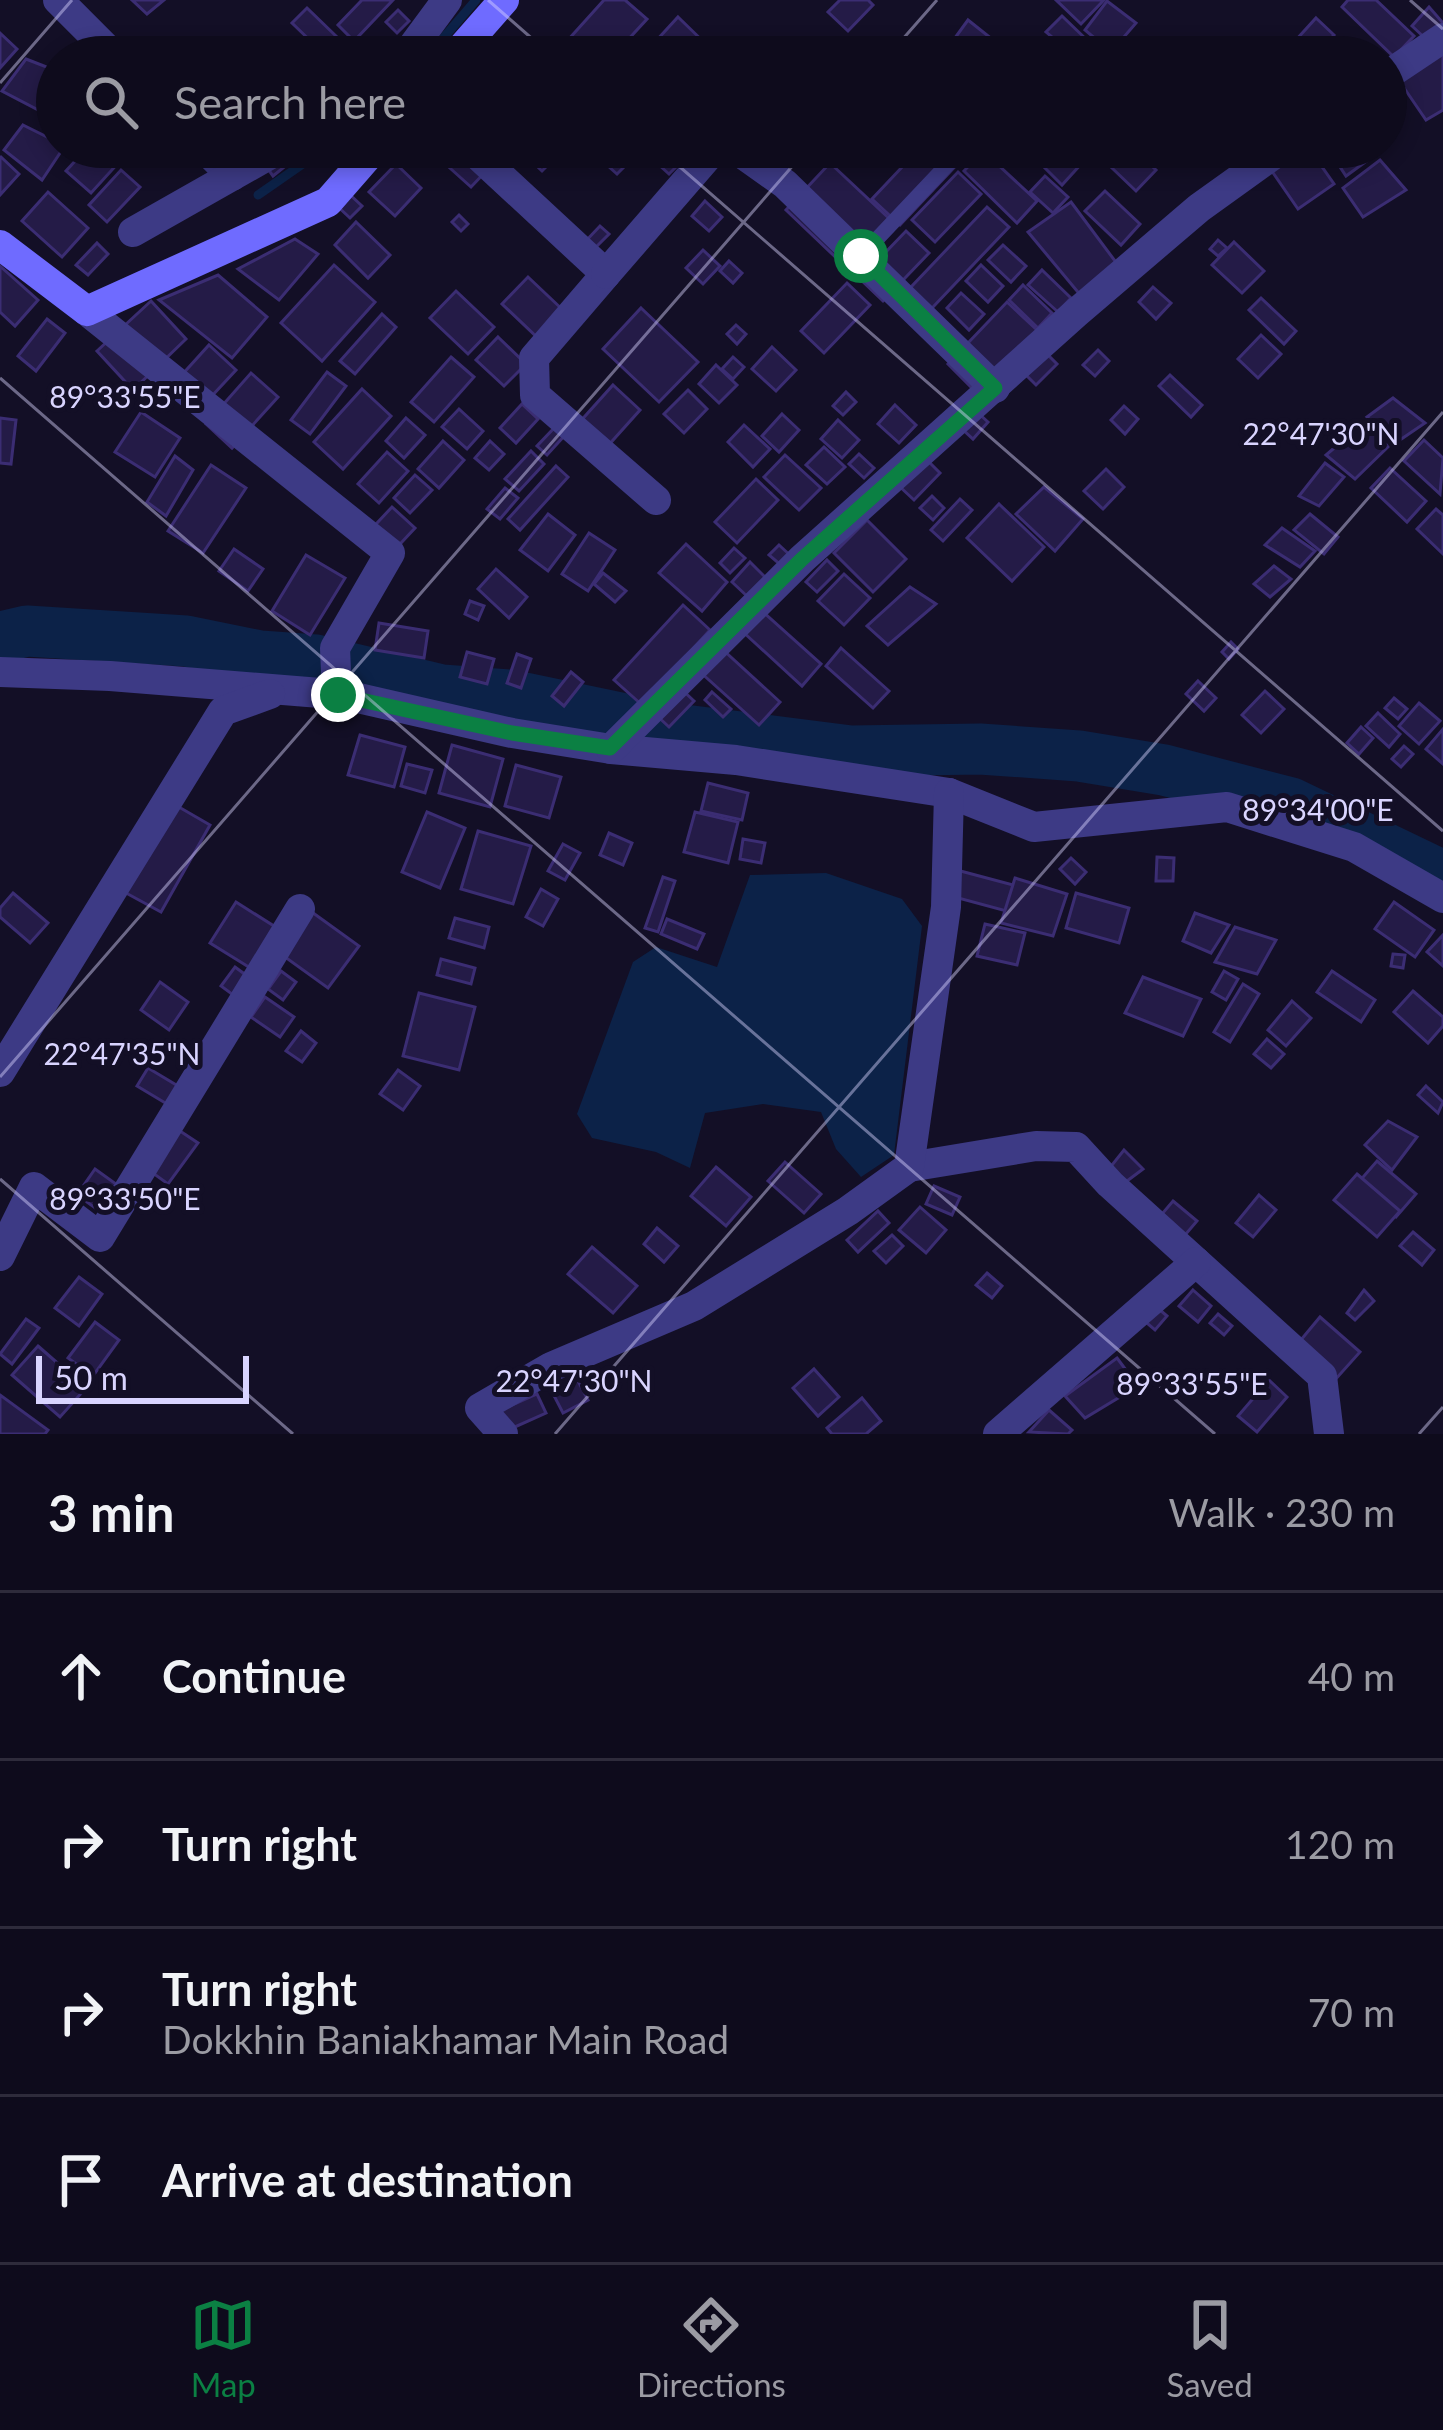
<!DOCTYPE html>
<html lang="en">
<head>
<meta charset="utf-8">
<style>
  :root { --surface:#0e0b1c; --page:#171425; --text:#f1f3f6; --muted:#9b9ba3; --line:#2e2b3b; --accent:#0b8043 }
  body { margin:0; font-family:Lato,sans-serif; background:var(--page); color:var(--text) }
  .scale { position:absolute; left:36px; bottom:30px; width:213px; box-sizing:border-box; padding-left:12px; border:6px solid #d9d4ff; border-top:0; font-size:33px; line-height:42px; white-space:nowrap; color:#d9d4ff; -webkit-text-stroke:9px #130f26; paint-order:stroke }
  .stop { position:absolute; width:36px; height:36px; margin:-27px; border:9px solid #0b8043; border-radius:50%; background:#fff }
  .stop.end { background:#0b8043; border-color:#fff; box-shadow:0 3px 12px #0008 }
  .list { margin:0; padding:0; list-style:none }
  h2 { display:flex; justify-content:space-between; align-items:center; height:156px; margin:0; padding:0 48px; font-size:51px }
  h2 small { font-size:39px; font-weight:400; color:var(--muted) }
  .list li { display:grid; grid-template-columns:78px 1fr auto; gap:36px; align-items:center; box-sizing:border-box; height:168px; padding:0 48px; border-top:3px solid var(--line) }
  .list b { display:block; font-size:45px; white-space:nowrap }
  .list p { margin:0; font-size:39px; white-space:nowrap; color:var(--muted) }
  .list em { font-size:39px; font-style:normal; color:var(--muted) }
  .icon { flex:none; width:66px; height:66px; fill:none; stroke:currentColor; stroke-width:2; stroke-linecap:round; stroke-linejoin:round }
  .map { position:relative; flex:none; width:1443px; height:1434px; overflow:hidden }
  .search { position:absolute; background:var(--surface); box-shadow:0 6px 18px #0003; left:36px; right:36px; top:36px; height:132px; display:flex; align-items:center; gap:30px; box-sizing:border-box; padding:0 42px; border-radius:66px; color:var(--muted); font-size:45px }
  .sheet { height:828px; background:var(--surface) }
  nav { display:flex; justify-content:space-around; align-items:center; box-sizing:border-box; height:168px; border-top:3px solid var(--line); background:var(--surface); font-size:33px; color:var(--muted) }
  nav a { display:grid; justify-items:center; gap:6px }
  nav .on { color:var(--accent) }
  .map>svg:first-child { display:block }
  .water { fill:#0c2248 }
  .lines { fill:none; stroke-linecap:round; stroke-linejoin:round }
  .stream { stroke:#0c2248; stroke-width:9 }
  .river { stroke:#0c2248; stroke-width:51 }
  .building { fill:#241b47; stroke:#3b2d73; stroke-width:3 }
  .lane { stroke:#3d3a85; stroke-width:15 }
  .street { stroke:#3d3a85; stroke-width:30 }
  .secondary { stroke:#6f6bff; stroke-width:30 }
  .route { stroke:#0b8043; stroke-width:15 }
  .ticks { fill:none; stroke:#d9d4ff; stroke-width:3; stroke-opacity:0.45 }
  .ticks-label { font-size:30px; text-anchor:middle; fill:#d9d4ff; stroke:#130f26; stroke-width:10; stroke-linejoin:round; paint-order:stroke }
</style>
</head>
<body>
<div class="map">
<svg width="1443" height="1434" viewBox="0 0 1443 1434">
  <rect width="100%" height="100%" fill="#130f26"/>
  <polygon class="water" points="826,873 902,899 922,926 894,1155 861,1177 836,1149 821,1112 763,1104 705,1113 690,1168 656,1152 592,1138 577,1114 633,962 656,947 717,967 750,875"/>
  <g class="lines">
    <g class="stream">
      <polyline points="427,57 476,0"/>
      <polyline points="258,195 327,147"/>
    </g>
    <polyline class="river" points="0,637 27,631 186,641 260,656 316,660 442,690 510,695 668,728 851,751 980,749 1079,756 1164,770 1291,803 1443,876"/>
  </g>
  <g class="building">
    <polygon points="132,0 164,0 147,14"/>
    <polygon points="362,0 393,0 354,41 338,25"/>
    <polygon points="604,0 625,0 647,19 612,57 586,57 568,40"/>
    <polygon points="840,0 868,0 873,5 848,31 828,12"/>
    <polygon points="1056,0 1104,0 1081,24"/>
    <polygon points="1348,0 1376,0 1414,36 1394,57 1342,7"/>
    <polygon points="1107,1 1136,23 1111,52 1085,30"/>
    <polygon points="1429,7 1443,23 1427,40 1412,26"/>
    <polygon points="307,8 338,38 323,53 292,23"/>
    <polygon points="398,10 409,21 397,33 386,22"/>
    <polygon points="1062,16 1089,42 1075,57 1046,32"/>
    <polygon points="678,17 712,50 706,57 673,57 656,41"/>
    <polygon points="1316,18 1334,35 1314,56 1296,40"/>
    <polygon points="968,20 997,43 987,57 949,57 944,53"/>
    <polygon points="0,33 17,49 0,68"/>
    <polygon points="359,41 380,57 341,57"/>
    <polygon points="1165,43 1180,57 1152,57"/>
    <polygon points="1443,52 1443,110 1426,120 1400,82"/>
    <polygon points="26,59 57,71 57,131 40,111 2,91"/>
    <polygon points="1386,85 1399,98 1386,112"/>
    <polygon points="23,125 57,142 57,147 64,147 42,180 4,150"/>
    <polygon points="88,147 127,147 130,150 91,193 66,171"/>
    <polygon points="252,147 309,147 273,176"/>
    <polygon points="454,147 509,147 471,187 441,160"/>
    <polygon points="522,147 552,147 559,154 542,171 520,150"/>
    <polygon points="765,147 794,147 778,165 762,150"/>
    <polygon points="921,147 953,147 964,157 900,225 872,199"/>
    <polygon points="1024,147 1065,147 1082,163 1062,185"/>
    <polygon points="1082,147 1115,147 1100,164"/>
    <polygon points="1132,147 1156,170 1136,191 1112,168"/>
    <polygon points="1291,147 1308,147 1334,184 1298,209 1267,164"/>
    <polygon points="1327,147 1380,147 1382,150 1346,176"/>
    <polygon points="671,151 682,161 669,174 658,164"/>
    <polygon points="983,151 1037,201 1017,223 964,171"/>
    <polygon points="619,154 628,163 617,174 608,166"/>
    <polygon points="1,157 19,174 0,195 0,158"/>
    <polygon points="1380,160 1406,190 1363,217 1343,188"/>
    <polygon points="830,163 895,224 850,271 786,210"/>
    <polygon points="396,164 421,188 395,216 369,192"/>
    <polygon points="121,170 140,187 107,222 89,205"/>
    <polygon points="958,172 981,194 935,242 912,220"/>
    <polygon points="1045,176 1068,197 1053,213 1030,192"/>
    <polygon points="346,191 362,206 350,218 334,203"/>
    <polygon points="1105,191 1140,224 1121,245 1085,211"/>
    <polygon points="48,192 88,228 62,257 22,221"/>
    <polygon points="705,201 722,217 709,231 692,216"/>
    <polygon points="1071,202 1121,269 1082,297 1028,232"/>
    <polygon points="987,207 1009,227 915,326 893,306"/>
    <polygon points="459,215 468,224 461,231 452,222"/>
    <polygon points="356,222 390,255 368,278 335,245"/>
    <polygon points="600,226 609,234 590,253 582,245"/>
    <polygon points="906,231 929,253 883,301 860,279"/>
    <polygon points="295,239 318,254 279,300 238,269"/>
    <polygon points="1218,240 1227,248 1218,256 1210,249"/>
    <polygon points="1234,242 1264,271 1242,293 1212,265"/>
    <polygon points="97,243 108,254 88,275 76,265"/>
    <polygon points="1003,245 1026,266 1011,282 988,260"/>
    <polygon points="703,250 720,266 703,284 686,268"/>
    <polygon points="729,261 742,273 733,283 720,271"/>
    <polygon points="334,265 375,302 322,361 281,323"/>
    <polygon points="981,265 1003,286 988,302 966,281"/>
    <polygon points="0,266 38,300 15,326 0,312"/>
    <polygon points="1042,270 1071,298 1058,312 1028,285"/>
    <polygon points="218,275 267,317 232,358 159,300"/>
    <polygon points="528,277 565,312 540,340 502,304"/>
    <polygon points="847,283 870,305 824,353 801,331"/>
    <polygon points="1023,285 1052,313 1038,328 1009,300"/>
    <polygon points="1153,287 1171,303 1156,319 1139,302"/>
    <polygon points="456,291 494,327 468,354 430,318"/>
    <polygon points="961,293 984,314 969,330 947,308"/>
    <polygon points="1261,298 1296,331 1284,344 1249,310"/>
    <polygon points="151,301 186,339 133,390 97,351"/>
    <polygon points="1007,302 1038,331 978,394 948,364"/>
    <polygon points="641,308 698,362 659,402 603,349"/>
    <polygon points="382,314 396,327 355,374 340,361"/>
    <polygon points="47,319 65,333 36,371 18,356"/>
    <polygon points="736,325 746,334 737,344 727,334"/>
    <polygon points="1261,335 1281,354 1258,378 1238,359"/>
    <polygon points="498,337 526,364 504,386 476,360"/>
    <polygon points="209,345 236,370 197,412 170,388"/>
    <polygon points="772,347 796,370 776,391 752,369"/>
    <polygon points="1098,350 1109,361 1095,376 1083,365"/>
    <polygon points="1046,353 1057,364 1036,385 1025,374"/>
    <polygon points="451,357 474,377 434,422 411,402"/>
    <polygon points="733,357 744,367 733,379 722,369"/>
    <polygon points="716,365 737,385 719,403 699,384"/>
    <polygon points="327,372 346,386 310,434 291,420"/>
    <polygon points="251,373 278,397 232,448 206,424"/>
    <polygon points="1170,375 1202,405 1191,417 1159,386"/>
    <polygon points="613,385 640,410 605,449 578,424"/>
    <polygon points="362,389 391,416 343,469 314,442"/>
    <polygon points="688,390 707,409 684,433 664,414"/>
    <polygon points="846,392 856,402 843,415 833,406"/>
    <polygon points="1393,398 1425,423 1394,444 1367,417"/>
    <polygon points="522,404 538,419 516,443 500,428"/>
    <polygon points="895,405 916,425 899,443 878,424"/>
    <polygon points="1124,406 1138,419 1125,434 1111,420"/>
    <polygon points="459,409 483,431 467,449 442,427"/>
    <polygon points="141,412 180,438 155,477 115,452"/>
    <polygon points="977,412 988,422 973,439 961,428"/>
    <polygon points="782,414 799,430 779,452 762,436"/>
    <polygon points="0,418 16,420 11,464 0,463"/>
    <polygon points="406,418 425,435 404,458 386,441"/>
    <polygon points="838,420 859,440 842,458 821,439"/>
    <polygon points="1362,424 1390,445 1355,479 1326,455"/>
    <polygon points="557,425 566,434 547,455 537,446"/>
    <polygon points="744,425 770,449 753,467 728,442"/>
    <polygon points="1424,440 1443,458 1440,494 1404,461"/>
    <polygon points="443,441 464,460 439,488 418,469"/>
    <polygon points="490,441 504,454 489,470 475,458"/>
    <polygon points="824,447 845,467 827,484 806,465"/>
    <polygon points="531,451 544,464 519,491 505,479"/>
    <polygon points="387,452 408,471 379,503 358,484"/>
    <polygon points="859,454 874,468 864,478 849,464"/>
    <polygon points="785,455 821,488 799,510 764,477"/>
    <polygon points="175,456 193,470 166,516 147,502"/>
    <polygon points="924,457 940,473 914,500 898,485"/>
    <polygon points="1325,463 1344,477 1319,506 1299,496"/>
    <polygon points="211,465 246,488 203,553 168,531"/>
    <polygon points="556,466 568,477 520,530 508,519"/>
    <polygon points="1390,468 1426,501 1407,522 1371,488"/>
    <polygon points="1106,469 1124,487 1103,509 1084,491"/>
    <polygon points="415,475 432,490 410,513 394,498"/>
    <polygon points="756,479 778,500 737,543 715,522"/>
    <polygon points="1044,487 1083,519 1055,551 1016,514"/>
    <polygon points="505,488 518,498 500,519 487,509"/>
    <polygon points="932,496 944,508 933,520 920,508"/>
    <polygon points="960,499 972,510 943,541 931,530"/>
    <polygon points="999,504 1044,547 1012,581 967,538"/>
    <polygon points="392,507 415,528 387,558 364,537"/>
    <polygon points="1436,509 1443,515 1443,554 1417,529"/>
    <polygon points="548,514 575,535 548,571 520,550"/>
    <polygon points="1310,514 1338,537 1324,554 1294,530"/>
    <polygon points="867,520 906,559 873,592 834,553"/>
    <polygon points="1282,528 1315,551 1300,567 1265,545"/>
    <polygon points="589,533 615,550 588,591 562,574"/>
    <polygon points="686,544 727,582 702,611 659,573"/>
    <polygon points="779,545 792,557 783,567 769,555"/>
    <polygon points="734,548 745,558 730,573 720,563"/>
    <polygon points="234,549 263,569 248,591 219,571"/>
    <polygon points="306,555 345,578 310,635 272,611"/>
    <polygon points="827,560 838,571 817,592 806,582"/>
    <polygon points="750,562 767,579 749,598 732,582"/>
    <polygon points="1274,566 1291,579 1270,597 1254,584"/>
    <polygon points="496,569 527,597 509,618 478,589"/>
    <polygon points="603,573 626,591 615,602 594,584"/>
    <polygon points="844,574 870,598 844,625 818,601"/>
    <polygon points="910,587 936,604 888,645 867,626"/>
    <polygon points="470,601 484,606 478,620 465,614"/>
    <polygon points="683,605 710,630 642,705 614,680"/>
    <polygon points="761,610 821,664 802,686 742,631"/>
    <polygon points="379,623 428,631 424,658 375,650"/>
    <polygon points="1231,642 1238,649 1229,659 1222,652"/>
    <polygon points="721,648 780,702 759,725 699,671"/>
    <polygon points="841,648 889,691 873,708 826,666"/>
    <polygon points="467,652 494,659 487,684 460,677"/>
    <polygon points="517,654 531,659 521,688 507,683"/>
    <polygon points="571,672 583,682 564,706 552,696"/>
    <polygon points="1198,681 1216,698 1204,711 1186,694"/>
    <polygon points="678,686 694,701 669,727 653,712"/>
    <polygon points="1265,691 1284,709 1261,733 1242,715"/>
    <polygon points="712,692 731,709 723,717 705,700"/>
    <polygon points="1394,698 1407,709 1398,719 1385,708"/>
    <polygon points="1419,703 1440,721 1419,744 1399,726"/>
    <polygon points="1378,713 1400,734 1389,747 1366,726"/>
    <polygon points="1361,727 1373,738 1359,754 1347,743"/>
    <polygon points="1443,729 1443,764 1426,749"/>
    <polygon points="360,735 405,747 394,787 348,775"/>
    <polygon points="452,745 503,759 490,807 439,793"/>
    <polygon points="1404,746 1413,754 1401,767 1392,759"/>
    <polygon points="407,764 432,770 425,793 401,786"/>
    <polygon points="516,765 561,777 549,818 505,806"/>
    <polygon points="708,783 748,793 742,820 701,811"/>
    <polygon points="165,799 210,825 161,912 115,887"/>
    <polygon points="427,812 465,828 440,888 402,872"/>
    <polygon points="695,812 738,822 728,863 684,852"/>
    <polygon points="478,831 531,846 513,904 461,889"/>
    <polygon points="609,833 632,843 623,865 600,855"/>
    <polygon points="743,839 765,843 761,863 740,859"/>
    <polygon points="563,844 580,853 565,880 548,871"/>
    <polygon points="1157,857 1174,858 1173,881 1156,881"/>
    <polygon points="1071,858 1086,872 1075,884 1060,869"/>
    <polygon points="953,869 1017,886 1010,912 947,895"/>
    <polygon points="663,877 675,881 658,932 645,928"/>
    <polygon points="1015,878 1067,894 1053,936 1001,923"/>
    <polygon points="541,889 558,899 543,926 526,917"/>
    <polygon points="13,893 48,923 30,943 0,917 0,908"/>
    <polygon points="1076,893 1129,908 1119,943 1066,928"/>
    <polygon points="236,902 285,933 260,974 210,943"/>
    <polygon points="1394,902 1434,930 1415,957 1375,929"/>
    <polygon points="309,910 359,946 328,988 278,952"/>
    <polygon points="1195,913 1229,925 1211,953 1183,941"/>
    <polygon points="455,918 489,927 484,948 449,938"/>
    <polygon points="667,919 704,934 697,949 661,934"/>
    <polygon points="985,924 1025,933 1017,965 977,956"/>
    <polygon points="1235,927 1276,940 1257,974 1215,962"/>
    <polygon points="1443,935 1443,966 1427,952"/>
    <polygon points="1393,954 1405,955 1403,968 1391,966"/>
    <polygon points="441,959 475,968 471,984 437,975"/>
    <polygon points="235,967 254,981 240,1000 221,986"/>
    <polygon points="281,971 296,982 283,1000 268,989"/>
    <polygon points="1224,971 1238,979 1226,1000 1212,992"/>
    <polygon points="1332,971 1375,1000 1361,1022 1317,992"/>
    <polygon points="1143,977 1201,999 1183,1036 1125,1013"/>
    <polygon points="160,982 188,1002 169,1030 141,1010"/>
    <polygon points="1243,984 1259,994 1230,1042 1214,1032"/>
    <polygon points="1413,991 1443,1017 1443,1026 1428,1043 1394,1012"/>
    <polygon points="419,993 475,1007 459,1070 403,1056"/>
    <polygon points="265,997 294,1017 280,1037 251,1017"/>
    <polygon points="1292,1001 1311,1018 1286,1046 1268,1030"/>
    <polygon points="301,1031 316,1043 302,1062 286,1051"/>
    <polygon points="1267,1039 1284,1054 1271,1068 1254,1054"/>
    <polygon points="148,1068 178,1086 167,1104 137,1086"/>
    <polygon points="398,1070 420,1086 403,1110 380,1094"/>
    <polygon points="1426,1086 1443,1102 1438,1113 1418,1095"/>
    <polygon points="1388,1121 1417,1137 1392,1170 1365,1145"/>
    <polygon points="180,1131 198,1143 168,1184 150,1171"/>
    <polygon points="1124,1150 1143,1169 1123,1184 1108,1170"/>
    <polygon points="1377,1161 1416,1194 1396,1217 1357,1184"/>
    <polygon points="785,1162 821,1194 804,1213 768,1181"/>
    <polygon points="716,1167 751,1197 726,1226 691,1196"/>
    <polygon points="95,1169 116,1184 98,1210 77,1195"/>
    <polygon points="1357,1174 1400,1211 1377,1237 1334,1200"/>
    <polygon points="934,1186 960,1197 952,1215 926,1204"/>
    <polygon points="1259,1195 1276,1210 1253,1237 1236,1223"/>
    <polygon points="1173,1201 1197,1221 1180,1241 1156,1221"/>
    <polygon points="920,1207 946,1230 926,1253 899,1230"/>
    <polygon points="878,1211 889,1223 858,1252 847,1240"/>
    <polygon points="657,1228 678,1246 664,1262 644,1244"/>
    <polygon points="1413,1232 1434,1250 1422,1265 1400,1246"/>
    <polygon points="892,1235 903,1246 886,1263 874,1251"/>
    <polygon points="592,1247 637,1286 613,1313 568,1274"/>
    <polygon points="987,1273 1002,1286 992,1298 976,1285"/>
    <polygon points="79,1277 102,1294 79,1326 55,1308"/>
    <polygon points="1193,1290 1211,1306 1198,1322 1179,1306"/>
    <polygon points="1364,1290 1374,1301 1355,1320 1347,1313"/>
    <polygon points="1153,1304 1167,1316 1155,1330 1141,1318"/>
    <polygon points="1218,1314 1232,1326 1224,1335 1210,1323"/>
    <polygon points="1320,1317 1360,1352 1334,1381 1295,1347"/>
    <polygon points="26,1319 39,1328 12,1364 0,1354"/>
    <polygon points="95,1322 119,1340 93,1376 68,1358"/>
    <polygon points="38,1346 86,1388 60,1417 12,1375"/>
    <polygon points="1117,1358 1138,1386 1085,1418 1065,1396"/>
    <polygon points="814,1369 839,1397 818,1416 793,1388"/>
    <polygon points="576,1377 588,1400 563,1413 551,1390"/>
    <polygon points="1269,1380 1287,1397 1257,1432 1238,1416"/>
    <polygon points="537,1394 546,1413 508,1430 499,1411"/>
    <polygon points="0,1395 48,1430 45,1434 0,1434"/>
    <polygon points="862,1398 881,1421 866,1434 832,1434 827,1428"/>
    <polygon points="1049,1410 1072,1430 1068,1434 1029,1432"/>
  </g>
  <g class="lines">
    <polyline class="lane" points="861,256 964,147"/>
    <g class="street">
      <polyline points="58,0 115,57"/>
      <polyline points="405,57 447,0"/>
      <polyline points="1386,76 1443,38"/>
      <polyline points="203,147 232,176"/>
      <polyline points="469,147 606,274 534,358 535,395 656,500"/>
      <polyline points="733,147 785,184 995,388"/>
      <polyline points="133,232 283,147"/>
      <polyline points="606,274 716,147"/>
      <polyline points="87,311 390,553 335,648 337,695"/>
      <polyline points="0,672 110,676 345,695 512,733 611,749 736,760 949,793 1034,827 1227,807 1354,847 1443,898"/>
      <polyline points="611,749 802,559 1076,313 1199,208 1284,147"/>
      <polyline points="0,1072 223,711 270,694"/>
      <polyline points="909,1167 1036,1146 1076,1147 1110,1184 1322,1376 1329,1434"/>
      <polyline points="0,1256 34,1187 100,1237 300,909"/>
      <polyline points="503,1434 480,1408 551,1367 694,1306 848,1211 909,1167 946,907 949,793"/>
      <polyline points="998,1434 1196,1262"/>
    </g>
    <g class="secondary">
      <polyline points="454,57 504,0"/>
      <polyline points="0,245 87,311 328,202 376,147"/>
    </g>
  </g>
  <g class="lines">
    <polyline class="route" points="338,695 512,733 610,748 802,559 995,388 861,256"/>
  </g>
  <path class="ticks" d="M488,0l65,57M1410,0l33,29M887,57l50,-57M0,83l72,-83M657,147l786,684M0,378l1215,1056M0,1077l809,-930M0,1179l293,255M555,1434l888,-1022M1419,1434l24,-27"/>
  <g class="ticks-label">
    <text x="125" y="408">89°33'55"E</text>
    <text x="1321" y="445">22°47'30"N</text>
    <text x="1318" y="821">89°34'00"E</text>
    <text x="122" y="1065">22°47'35"N</text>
    <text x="125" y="1210">89°33'50"E</text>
    <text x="574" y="1392">22°47'30"N</text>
    <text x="1192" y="1395">89°33'55"E</text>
  </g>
</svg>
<div class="scale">50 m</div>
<div class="stop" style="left:861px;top:256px"></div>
<div class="stop end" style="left:338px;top:695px"></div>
<div class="search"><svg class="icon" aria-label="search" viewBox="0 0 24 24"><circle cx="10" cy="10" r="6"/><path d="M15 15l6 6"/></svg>Search here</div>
</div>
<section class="sheet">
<h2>3 min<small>Walk · 230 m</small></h2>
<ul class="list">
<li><svg class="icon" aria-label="ahead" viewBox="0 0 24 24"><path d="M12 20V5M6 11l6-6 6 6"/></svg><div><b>Continue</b></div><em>40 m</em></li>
<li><svg class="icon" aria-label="right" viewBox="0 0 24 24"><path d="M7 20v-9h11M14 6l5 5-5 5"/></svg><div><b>Turn right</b></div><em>120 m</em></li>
<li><svg class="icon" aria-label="right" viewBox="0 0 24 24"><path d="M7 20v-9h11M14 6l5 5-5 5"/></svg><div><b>Turn right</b><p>Dokkhin Baniakhamar Main Road</p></div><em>70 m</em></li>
<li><svg class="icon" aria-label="arrive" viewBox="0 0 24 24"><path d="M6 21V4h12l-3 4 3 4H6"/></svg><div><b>Arrive at destination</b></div></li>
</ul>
</section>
<nav>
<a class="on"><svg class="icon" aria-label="map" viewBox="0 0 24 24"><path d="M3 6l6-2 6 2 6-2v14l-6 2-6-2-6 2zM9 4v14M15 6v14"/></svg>Map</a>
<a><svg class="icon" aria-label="directions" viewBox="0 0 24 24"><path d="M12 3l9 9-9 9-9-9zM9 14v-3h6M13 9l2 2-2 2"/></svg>Directions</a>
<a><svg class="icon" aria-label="saved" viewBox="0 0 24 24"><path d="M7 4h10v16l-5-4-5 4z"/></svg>Saved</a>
</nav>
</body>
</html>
